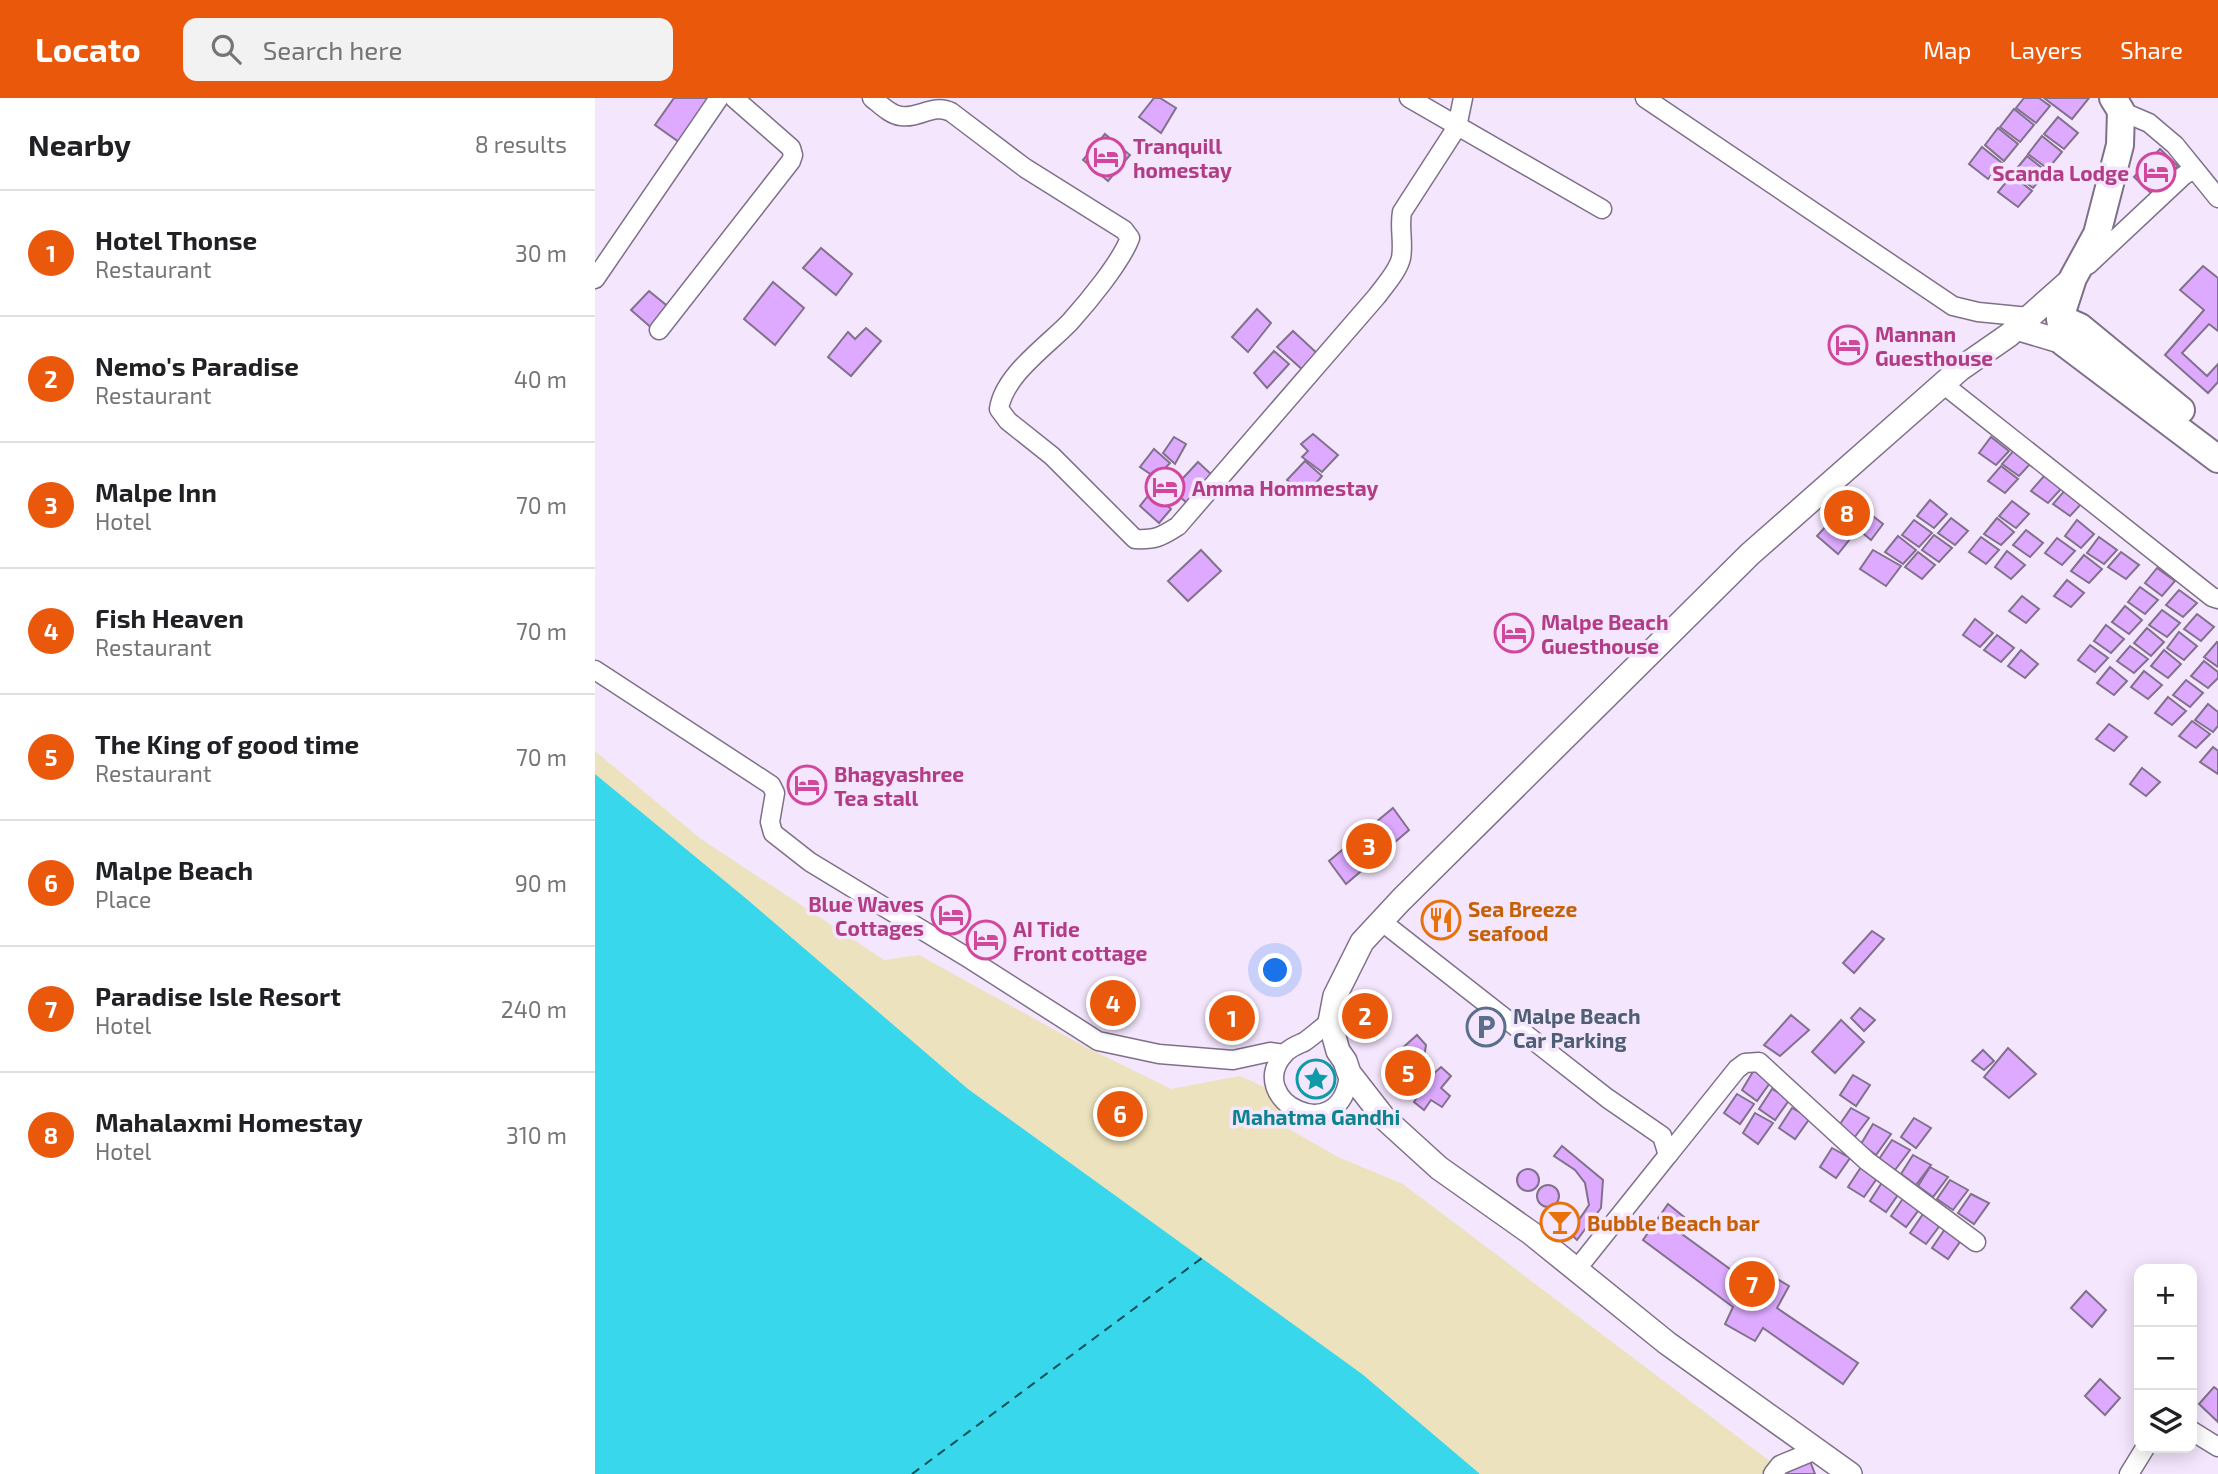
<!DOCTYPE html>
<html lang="en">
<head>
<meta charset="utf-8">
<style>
  :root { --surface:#fff; --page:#f2f2f2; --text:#202124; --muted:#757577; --line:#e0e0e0; --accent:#ea580c }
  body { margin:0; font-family:"Exo 2",sans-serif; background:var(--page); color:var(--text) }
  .controls { position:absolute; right:21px; bottom:21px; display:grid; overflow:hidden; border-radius:14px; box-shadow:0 4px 18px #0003 }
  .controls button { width:63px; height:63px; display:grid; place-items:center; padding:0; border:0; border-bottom:2px solid var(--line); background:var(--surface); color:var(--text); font:35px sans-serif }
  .you { position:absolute; left:681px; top:873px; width:24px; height:24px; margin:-18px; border:5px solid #fff; border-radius:50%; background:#1a73e8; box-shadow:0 0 0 10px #1a73e833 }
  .badge { display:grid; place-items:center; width:46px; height:46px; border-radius:50%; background:var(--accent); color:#fff; font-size:23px; font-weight:700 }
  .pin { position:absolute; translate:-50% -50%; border:4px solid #fff; box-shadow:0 2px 7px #0006 }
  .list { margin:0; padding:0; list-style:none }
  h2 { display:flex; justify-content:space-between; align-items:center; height:91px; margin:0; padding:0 28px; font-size:30px }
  h2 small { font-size:23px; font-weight:400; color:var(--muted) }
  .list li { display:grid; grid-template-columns:46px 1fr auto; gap:21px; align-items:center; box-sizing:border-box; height:126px; padding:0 28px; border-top:2px solid var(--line) }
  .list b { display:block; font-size:26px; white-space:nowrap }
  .list p { margin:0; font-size:23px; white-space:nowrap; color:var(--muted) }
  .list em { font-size:23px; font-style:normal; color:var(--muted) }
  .icon { flex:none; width:38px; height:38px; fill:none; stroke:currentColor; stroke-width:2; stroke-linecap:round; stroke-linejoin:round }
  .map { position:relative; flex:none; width:1623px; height:1376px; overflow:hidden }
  header { display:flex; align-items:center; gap:42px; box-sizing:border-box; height:98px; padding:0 35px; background:var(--accent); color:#fff }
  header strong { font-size:33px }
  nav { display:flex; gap:38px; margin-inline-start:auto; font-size:24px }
  .search { width:490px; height:63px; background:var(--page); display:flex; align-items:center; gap:18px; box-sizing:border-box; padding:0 24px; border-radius:14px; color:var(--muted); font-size:26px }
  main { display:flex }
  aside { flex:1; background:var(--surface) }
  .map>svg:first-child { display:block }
  .sand { fill:#ece2bd }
  .water { fill:#38d7eb }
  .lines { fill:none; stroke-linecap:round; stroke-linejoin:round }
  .ferry { stroke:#0c4f57; stroke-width:2; stroke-dasharray:9 7; stroke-linecap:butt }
  .building { fill:#deaaff; stroke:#81718b; stroke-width:2 }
  .minor-casing { stroke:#7f7089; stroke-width:21 }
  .tertiary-casing { stroke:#7f7089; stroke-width:26 }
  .secondary-casing { stroke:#7f7089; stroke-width:30 }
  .minor { stroke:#fff; stroke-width:18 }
  .tertiary { stroke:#fff; stroke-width:23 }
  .secondary { stroke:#fff; stroke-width:26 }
  .labels { text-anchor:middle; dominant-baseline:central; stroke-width:7; stroke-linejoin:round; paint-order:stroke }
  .hotel-label { font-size:21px; font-weight:bold; fill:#b23c85; stroke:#f4e6fd; text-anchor:start }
  .food-label { font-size:21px; font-weight:bold; fill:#c56008; stroke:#f4e6fd; text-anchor:start }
  .service-label { font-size:21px; font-weight:bold; fill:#4e5e75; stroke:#f4e6fd; text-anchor:start }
  .culture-label { font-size:21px; font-weight:bold; fill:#0d838f; stroke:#f4e6fd }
</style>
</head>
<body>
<header>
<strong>Locato</strong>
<div class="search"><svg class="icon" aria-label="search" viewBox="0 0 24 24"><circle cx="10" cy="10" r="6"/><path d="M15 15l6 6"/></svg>Search here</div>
<nav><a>Map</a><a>Layers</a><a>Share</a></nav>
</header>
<main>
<aside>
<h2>Nearby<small>8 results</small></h2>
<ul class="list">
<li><span class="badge">1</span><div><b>Hotel Thonse</b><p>Restaurant</p></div><em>30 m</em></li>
<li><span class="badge">2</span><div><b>Nemo's Paradise</b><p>Restaurant</p></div><em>40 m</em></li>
<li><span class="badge">3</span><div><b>Malpe Inn</b><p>Hotel</p></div><em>70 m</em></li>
<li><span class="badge">4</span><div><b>Fish Heaven</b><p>Restaurant</p></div><em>70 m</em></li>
<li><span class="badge">5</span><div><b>The King of good time</b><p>Restaurant</p></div><em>70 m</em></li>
<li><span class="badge">6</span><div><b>Malpe Beach</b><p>Place</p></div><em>90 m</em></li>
<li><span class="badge">7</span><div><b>Paradise Isle Resort</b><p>Hotel</p></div><em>240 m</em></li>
<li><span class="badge">8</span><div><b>Mahalaxmi Homestay</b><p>Hotel</p></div><em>310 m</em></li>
</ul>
</aside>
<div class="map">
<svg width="1623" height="1376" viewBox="0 0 1623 1376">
  <rect width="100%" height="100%" fill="#f4e6fd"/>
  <polygon class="sand" points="0,653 106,741 289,862 324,857 487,947 576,991 645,978 676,992 694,1031 743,1059 808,1086 1176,1364 1167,1376 843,1376 0,732"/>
  <polygon class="water" points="0,676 154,803 373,991 767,1276 885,1376 0,1376"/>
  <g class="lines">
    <polyline class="ferry" points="317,1376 607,1160"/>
  </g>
  <g class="building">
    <polygon points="79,0 111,0 114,2 84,44 60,27"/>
    <polygon points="559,0 565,0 581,10 566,35 544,19"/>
    <polygon points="1429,0 1444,0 1455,8 1441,25 1421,10"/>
    <polygon points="1449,0 1494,0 1477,21"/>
    <polygon points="1419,11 1439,27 1425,44 1405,29"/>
    <polygon points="1463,19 1483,35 1469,51 1449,36"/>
    <polygon points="1403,30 1423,46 1409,63 1390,47"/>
    <polygon points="510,36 535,57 513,83 488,62"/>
    <polygon points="1447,38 1467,54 1453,71 1433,56"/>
    <polygon points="1387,49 1407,65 1393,81 1374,66"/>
    <polygon points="1565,51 1583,68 1557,96 1539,79"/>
    <polygon points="1432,58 1452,74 1438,90 1418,75"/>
    <polygon points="1417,77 1437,93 1423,109 1403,94"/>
    <polygon points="226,150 257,176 241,197 208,170"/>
    <polygon points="1608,168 1623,180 1623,233 1614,226 1587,255 1612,278 1623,266 1623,284 1613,295 1570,257 1609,212 1585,192"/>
    <polygon points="178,184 209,210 180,247 149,221"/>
    <polygon points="54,193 76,211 59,232 36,212"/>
    <polygon points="662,211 676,225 653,254 637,239"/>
    <polygon points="271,230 286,243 256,278 233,259 253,234 260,241"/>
    <polygon points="698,233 724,257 709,273 682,249"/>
    <polygon points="679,253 694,266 672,290 659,275"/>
    <polygon points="718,336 743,357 727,374 707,359 713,353 706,346"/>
    <polygon points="579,339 591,346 580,366 568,355"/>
    <polygon points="1396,339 1414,353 1401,367 1384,355"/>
    <polygon points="559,351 575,365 561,380 545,369"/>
    <polygon points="1420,351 1437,364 1424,378 1407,366"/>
    <polygon points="710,363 727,378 710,398 692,382"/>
    <polygon points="603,364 618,378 592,405 577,392"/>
    <polygon points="1406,368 1423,381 1410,395 1393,383"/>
    <polygon points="1449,378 1466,391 1453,405 1436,393"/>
    <polygon points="1471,391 1488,404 1475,418 1458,406"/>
    <polygon points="557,393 576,411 564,425 545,408"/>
    <polygon points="1335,402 1352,416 1339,430 1322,418"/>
    <polygon points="1417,403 1434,416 1421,430 1404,418"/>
    <polygon points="1243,415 1263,431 1243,456 1222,438"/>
    <polygon points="1274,415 1288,426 1276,442 1263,431"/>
    <polygon points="1356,420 1373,433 1360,447 1343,435"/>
    <polygon points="1402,420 1419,434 1406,447 1389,436"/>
    <polygon points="1319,422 1337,435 1324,449 1307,437"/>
    <polygon points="1482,422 1499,436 1486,450 1470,438"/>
    <polygon points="1431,432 1448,445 1435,459 1418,447"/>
    <polygon points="1339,437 1357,450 1344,464 1327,452"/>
    <polygon points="1303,438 1321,452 1308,466 1290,454"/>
    <polygon points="1386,439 1404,452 1391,466 1374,454"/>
    <polygon points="1504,439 1522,452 1509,466 1492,455"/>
    <polygon points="1462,440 1480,453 1467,467 1450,455"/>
    <polygon points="606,452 626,473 593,503 573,483"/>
    <polygon points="1278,452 1306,468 1291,488 1265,471"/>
    <polygon points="1412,453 1430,467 1416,481 1400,469"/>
    <polygon points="1323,454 1340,467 1327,481 1310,469"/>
    <polygon points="1526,454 1544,467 1531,481 1513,469"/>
    <polygon points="1489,457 1507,471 1494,485 1476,473"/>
    <polygon points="1562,470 1580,483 1567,498 1550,485"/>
    <polygon points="1472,482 1489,495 1476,509 1459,498"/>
    <polygon points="1545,489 1563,502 1550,516 1533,504"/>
    <polygon points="1584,492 1602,505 1588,519 1571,507"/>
    <polygon points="1427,498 1444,511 1431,525 1414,513"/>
    <polygon points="1530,508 1547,522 1534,536 1517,524"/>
    <polygon points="1567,512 1585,525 1572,539 1554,527"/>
    <polygon points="1602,516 1619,529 1606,543 1589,531"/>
    <polygon points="1380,521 1398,535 1385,549 1368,537"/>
    <polygon points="1511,527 1529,541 1516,555 1499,543"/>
    <polygon points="1552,530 1569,544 1556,558 1539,545"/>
    <polygon points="1584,534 1602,548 1589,562 1572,550"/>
    <polygon points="1402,537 1419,550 1406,564 1389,552"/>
    <polygon points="1622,544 1623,545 1623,569 1609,559"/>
    <polygon points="1495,547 1513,560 1500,574 1483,562"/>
    <polygon points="1535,548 1553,561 1539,575 1522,563"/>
    <polygon points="1426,552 1443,566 1430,580 1413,568"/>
    <polygon points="1569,552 1586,566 1573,580 1556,568"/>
    <polygon points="1609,563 1623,574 1623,580 1613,590 1596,578"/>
    <polygon points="1515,569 1532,583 1519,597 1502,585"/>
    <polygon points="1549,573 1567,587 1553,601 1536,589"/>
    <polygon points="1591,582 1608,595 1595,609 1578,597"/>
    <polygon points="1573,599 1591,613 1577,627 1560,615"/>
    <polygon points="1613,606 1623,614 1623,628 1618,634 1600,622"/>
    <polygon points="1597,623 1615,636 1601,650 1584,638"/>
    <polygon points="1514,626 1532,639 1519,653 1501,641"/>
    <polygon points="1618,649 1623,653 1623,676 1605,664"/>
    <polygon points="1547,670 1565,684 1551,698 1535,686"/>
    <polygon points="798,710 814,732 751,786 734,763"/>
    <polygon points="1277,833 1289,841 1259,875 1248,865"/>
    <polygon points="1265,910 1280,922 1269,933 1256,920"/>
    <polygon points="1196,917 1214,932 1185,958 1169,947"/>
    <polygon points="1246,922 1269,944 1240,975 1217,954"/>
    <polygon points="822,937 831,947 828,967 816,983 823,989 815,999 804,988 808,958 803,954"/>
    <polygon points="1413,950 1441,976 1414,1000 1389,979"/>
    <polygon points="1388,952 1399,963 1389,972 1377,963"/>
    <polygon points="846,969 856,978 846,990 855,998 847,1009 836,1002 829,1012 819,1004 827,992 816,983 825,970 835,979"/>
    <polygon points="1159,972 1177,982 1162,1003 1147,992"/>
    <polygon points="1258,977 1275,987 1261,1008 1245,997"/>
    <polygon points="1177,991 1195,1001 1180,1022 1164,1011"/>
    <polygon points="1142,996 1159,1006 1145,1026 1129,1015"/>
    <polygon points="1197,1010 1215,1020 1200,1041 1184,1030"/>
    <polygon points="1256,1010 1274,1020 1259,1040 1243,1029"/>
    <polygon points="1160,1015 1178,1025 1163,1046 1148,1035"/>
    <polygon points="1319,1020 1336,1030 1321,1050 1306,1039"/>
    <polygon points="1278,1026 1296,1036 1281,1057 1266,1046"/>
    <polygon points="1297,1042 1315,1052 1300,1072 1284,1061"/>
    <polygon points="967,1048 1008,1082 1006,1110 982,1142 975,1135 994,1107 990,1085 980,1072 959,1058"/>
    <polygon points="1237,1050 1255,1060 1241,1080 1225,1069"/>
    <polygon points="1318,1057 1336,1067 1321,1087 1306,1076"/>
    <polygon points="1266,1069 1283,1079 1269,1099 1253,1089"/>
    <polygon points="1335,1069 1353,1079 1338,1099 1323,1088"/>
    <circle cx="933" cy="1082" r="11"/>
    <polygon points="1355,1082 1373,1092 1358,1112 1342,1101"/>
    <polygon points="1288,1083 1305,1094 1291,1114 1275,1103"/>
    <circle cx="953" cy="1098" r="11"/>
    <polygon points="1376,1096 1394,1105 1379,1126 1363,1115"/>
    <polygon points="1309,1099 1326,1109 1311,1129 1296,1118"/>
    <polygon points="1073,1106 1089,1119 1080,1131 1157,1187 1166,1171 1194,1188 1182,1210 1263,1265 1248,1286 1168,1230 1160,1243 1130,1226 1138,1209 1048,1142"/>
    <polygon points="1328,1116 1346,1126 1331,1146 1315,1135"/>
    <polygon points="1350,1131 1367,1141 1353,1161 1337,1150"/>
    <polygon points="1491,1193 1511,1212 1497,1229 1476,1210"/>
    <polygon points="1505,1281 1525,1300 1510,1317 1490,1298"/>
    <polygon points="1619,1289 1623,1292 1623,1324 1604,1306"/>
    <polygon points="1215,1363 1220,1376 1193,1376 1192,1372"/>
  </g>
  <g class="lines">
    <defs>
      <g id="minor">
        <path d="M277,0c8,6 18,17 29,18 18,3 32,-13 50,-4l74,56 99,62 6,8c-9,24 -42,64 -60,84 -23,24 -66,53 -71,87l9,12 44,35 83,83c20,1 26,-2 43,-13l199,-230c8,-11 21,-25 24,-38 3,-15 -2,-31 1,-46l55,-85 6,-29"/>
        <polyline points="814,0 1007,111"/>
        <polyline points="1050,0 1358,208 1383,214 1434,219"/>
        <polyline points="1526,13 1554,25 1580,47 1623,100"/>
        <polyline points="1493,167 1588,78 1599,71"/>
        <polyline points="0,181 124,0"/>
        <polyline points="64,232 196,63 198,57 196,50 139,0"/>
        <polyline points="1348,286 1617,499 1623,501"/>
        <polyline points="0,572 176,687 180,695 175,724 178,735 215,764 370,858 503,943 564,956 638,962 675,954 689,956"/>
        <polyline points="786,823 1012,1000 1067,1038 1073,1057 981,1172"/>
        <path d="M735,924c-9,6 -17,14 -26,20 -7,3 -13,5 -19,11 -44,47 58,99 64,20"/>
        <polyline points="1073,1057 1142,971 1150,965 1164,964 1272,1063 1381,1144"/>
        <polyline points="1597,1333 1623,1349"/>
        <polyline points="1178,1376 1185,1367 1221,1352"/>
        <polyline points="1534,1376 1550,1350"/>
      </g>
      <g id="tertiary">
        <polyline points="1421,230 1468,244"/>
        <polyline points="1255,1376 1072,1245 936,1135 844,1070 789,1020 754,975 750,963 743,953 735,924 740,898 767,844 806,802 1155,456 1365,271 1414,237 1478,180"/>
      </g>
      <g id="secondary">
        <polyline points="1518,0 1526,13 1525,47 1502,136 1478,180 1465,220 1468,244 1623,361"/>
        <polyline points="1465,220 1485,229 1586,312"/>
      </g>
    </defs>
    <use href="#minor" class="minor-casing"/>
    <use href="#tertiary" class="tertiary-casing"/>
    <use href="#secondary" class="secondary-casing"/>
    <use href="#minor" class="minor"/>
    <use href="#tertiary" class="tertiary"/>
    <use href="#secondary" class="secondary"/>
  </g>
  <defs>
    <symbol id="hotel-ring" viewBox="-11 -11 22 22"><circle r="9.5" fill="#f4e6fd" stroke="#d1479c" stroke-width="1.5"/><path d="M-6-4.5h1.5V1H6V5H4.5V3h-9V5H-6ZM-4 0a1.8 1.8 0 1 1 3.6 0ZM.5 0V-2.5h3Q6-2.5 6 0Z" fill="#d1479c"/></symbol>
    <symbol id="restaurant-ring" viewBox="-11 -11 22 22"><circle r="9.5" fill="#f4e6fd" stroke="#e8710a" stroke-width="1.5"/><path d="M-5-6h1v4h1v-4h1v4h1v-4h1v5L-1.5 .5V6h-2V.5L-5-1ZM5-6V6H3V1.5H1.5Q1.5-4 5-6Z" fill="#e8710a"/></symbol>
    <symbol id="parking-ring" viewBox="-11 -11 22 22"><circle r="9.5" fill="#f4e6fd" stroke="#5c6f8a" stroke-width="1.5"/><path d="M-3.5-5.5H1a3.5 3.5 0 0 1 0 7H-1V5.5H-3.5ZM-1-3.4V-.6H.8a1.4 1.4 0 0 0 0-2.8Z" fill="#5c6f8a"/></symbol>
    <symbol id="sight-ring" viewBox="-11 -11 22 22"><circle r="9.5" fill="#f4e6fd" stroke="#0f9aa8" stroke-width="1.5"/><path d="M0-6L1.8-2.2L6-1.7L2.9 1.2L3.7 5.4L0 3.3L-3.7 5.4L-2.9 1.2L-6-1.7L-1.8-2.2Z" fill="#0f9aa8"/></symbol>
    <symbol id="bar-ring" viewBox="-11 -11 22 22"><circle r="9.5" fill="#f4e6fd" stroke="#e8710a" stroke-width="1.5"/><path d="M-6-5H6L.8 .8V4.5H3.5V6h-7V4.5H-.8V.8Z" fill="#e8710a"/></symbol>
  </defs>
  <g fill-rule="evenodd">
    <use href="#hotel-ring" x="489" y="37" width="44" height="44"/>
    <use href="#hotel-ring" x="1539" y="52" width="44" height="44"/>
    <use href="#hotel-ring" x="1231" y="225" width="44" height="44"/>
    <use href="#hotel-ring" x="548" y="367" width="44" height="44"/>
    <use href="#hotel-ring" x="897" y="513" width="44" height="44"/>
    <use href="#hotel-ring" x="190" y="665" width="44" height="44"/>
    <use href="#hotel-ring" x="334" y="795" width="44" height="44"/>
    <use href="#restaurant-ring" x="824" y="800" width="44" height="44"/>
    <use href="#hotel-ring" x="369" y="820" width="44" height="44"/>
    <use href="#parking-ring" x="869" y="907" width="44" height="44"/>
    <use href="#sight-ring" x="699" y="959" width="44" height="44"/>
    <use href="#bar-ring" x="943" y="1102" width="44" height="44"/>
  </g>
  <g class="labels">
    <g class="hotel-label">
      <text x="538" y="47">Tranquill<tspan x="538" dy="24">homestay</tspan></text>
      <text x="1534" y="74" text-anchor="end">Scanda Lodge</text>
      <text x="1280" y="235">Mannan<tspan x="1280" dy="24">Guesthouse</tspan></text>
      <text x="597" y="389">Amma Hommestay</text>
      <text x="946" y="523">Malpe Beach<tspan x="946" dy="24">Guesthouse</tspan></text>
      <text x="239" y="675">Bhagyashree<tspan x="239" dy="24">Tea stall</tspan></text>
      <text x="329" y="805" text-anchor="end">Blue Waves<tspan x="329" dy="24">Cottages</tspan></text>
      <text x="418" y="830">AI Tide<tspan x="418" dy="24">Front cottage</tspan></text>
    </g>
    <g class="food-label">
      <text x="873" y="810">Sea Breeze<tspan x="873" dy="24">seafood</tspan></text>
      <text x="992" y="1124">Bubble Beach bar</text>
    </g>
    <g class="service-label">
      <text x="918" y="917">Malpe Beach<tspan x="918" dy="24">Car Parking</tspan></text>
    </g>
    <g class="culture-label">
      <text x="721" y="1018">Mahatma Gandhi</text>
    </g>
  </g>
</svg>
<div class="controls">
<button>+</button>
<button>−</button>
<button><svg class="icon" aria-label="layers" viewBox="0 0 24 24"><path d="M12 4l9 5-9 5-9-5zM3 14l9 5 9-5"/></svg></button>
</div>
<div class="you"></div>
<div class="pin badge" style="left:637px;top:920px">1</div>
<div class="pin badge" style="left:770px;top:918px">2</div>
<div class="pin badge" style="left:774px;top:748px">3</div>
<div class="pin badge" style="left:518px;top:905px">4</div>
<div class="pin badge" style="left:813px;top:975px">5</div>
<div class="pin badge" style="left:525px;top:1016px">6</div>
<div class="pin badge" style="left:1157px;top:1186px">7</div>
<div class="pin badge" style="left:1252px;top:415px">8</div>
</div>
</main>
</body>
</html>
